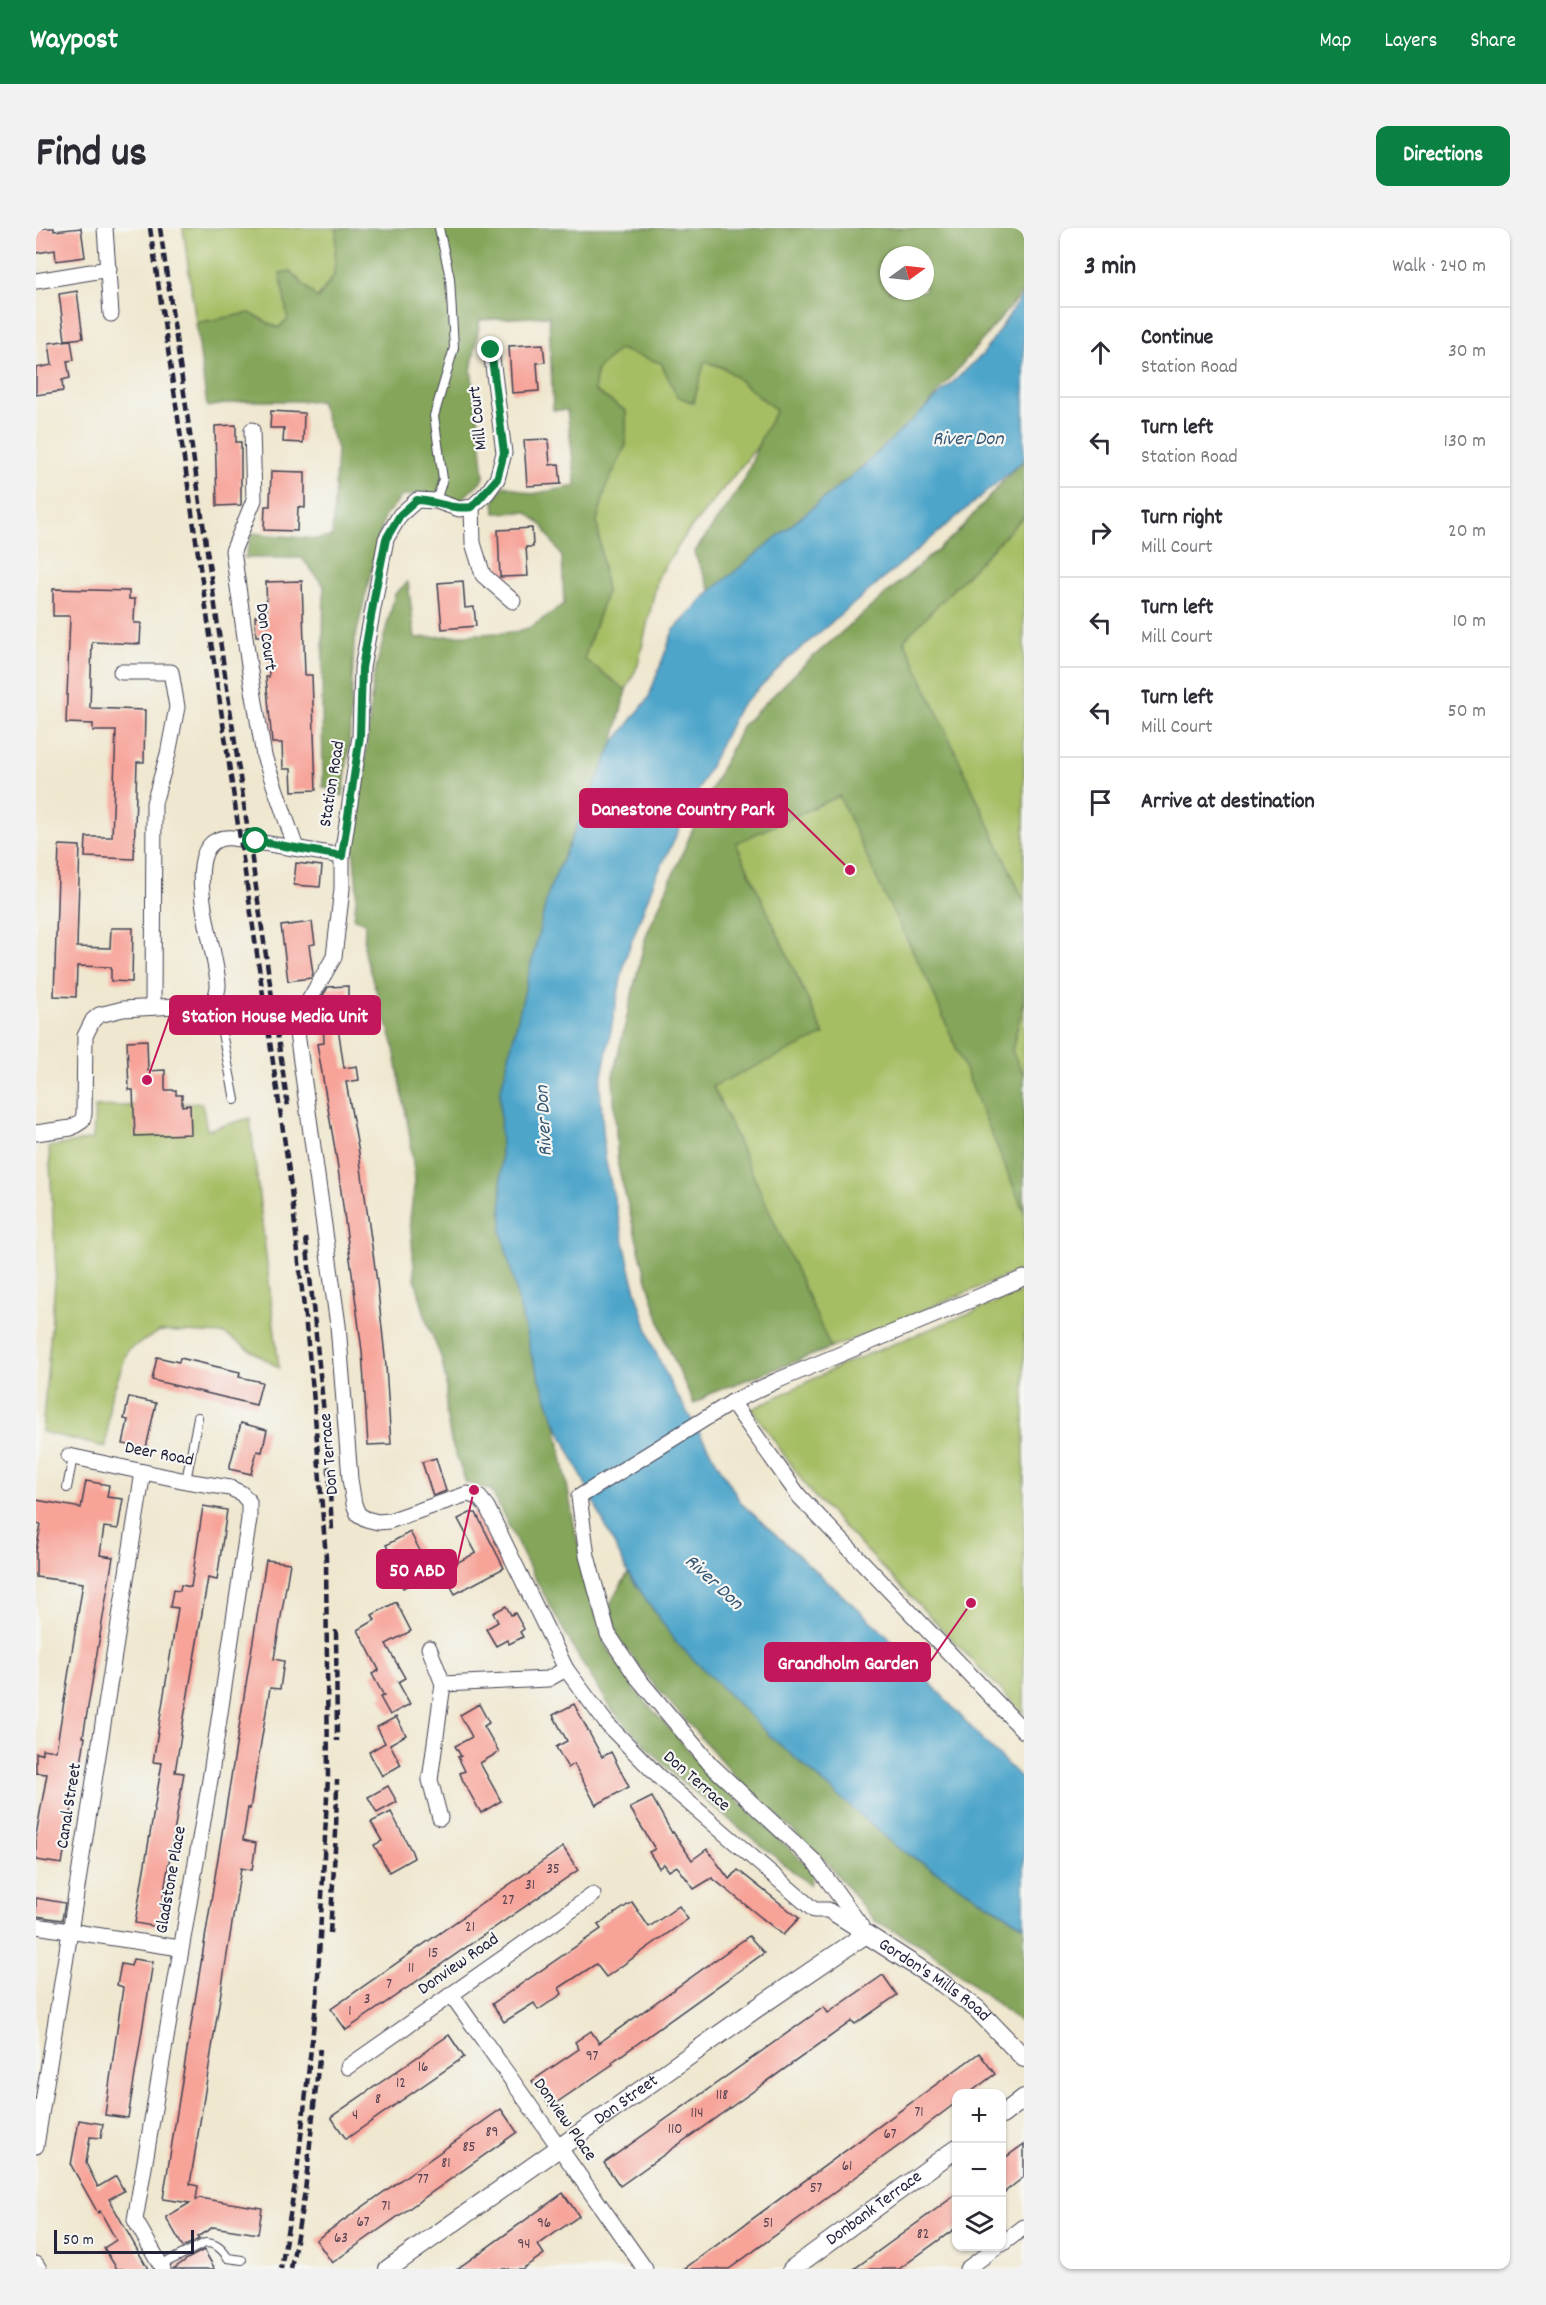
<!DOCTYPE html>
<html lang="en">
<head>
<meta charset="utf-8">
<style>
  :root { --surface:#fff; --page:#f2f2f3; --text:#2b2b33; --muted:#7c7c81; --line:#e1e1e2; --accent:#0b8043 }
  body { margin:0; font-family:Dekko,sans-serif; background:var(--page); color:var(--text) }
  .controls { position:absolute; right:18px; bottom:18px; display:grid; overflow:hidden; border-radius:12px; box-shadow:0 2px 4px #0004 }
  .controls button { width:54px; height:54px; display:grid; place-items:center; padding:0; border:0; border-bottom:2px solid var(--line); background:var(--surface); color:var(--text); font:30px sans-serif }
  .compass { position:absolute; left:844px; top:18px; width:54px; height:54px; border-radius:50%; background:var(--surface); box-shadow:0 2px 4px #0004; rotate:75deg }
  .scale { position:absolute; left:18px; bottom:15px; width:140px; box-sizing:border-box; padding-left:6px; border:3px solid #22223b; border-top:0; font-size:16px; line-height:21px; white-space:nowrap; color:#22223b; -webkit-text-stroke:4px #f6f6f2; paint-order:stroke }
  .stop { position:absolute; width:18px; height:18px; margin:-14px; border:4px solid #0b8043; border-radius:50%; background:#fff }
  .stop.end { background:#0b8043; border-color:#fff; box-shadow:0 2px 6px #0008 }
  .list { margin:0; padding:0; list-style:none }
  h2 { display:flex; justify-content:space-between; align-items:center; height:78px; margin:0; padding:0 24px; font-size:26px }
  h2 small { font-size:20px; font-weight:400; color:var(--muted) }
  .list li { display:grid; grid-template-columns:39px 1fr auto; gap:18px; align-items:center; box-sizing:border-box; height:90px; padding:0 24px; border-top:2px solid var(--line) }
  .list b { display:block; font-size:22px; white-space:nowrap }
  .list p { margin:0; font-size:20px; white-space:nowrap; color:var(--muted) }
  .list em { font-size:20px; font-style:normal; color:var(--muted) }
  .icon { flex:none; width:33px; height:33px; fill:none; stroke:currentColor; stroke-width:2; stroke-linecap:round; stroke-linejoin:round }
  .map { position:relative; flex:none; width:988px; height:2041px; overflow:hidden; border-radius:12px }
  header { display:flex; align-items:center; gap:36px; box-sizing:border-box; height:84px; padding:0 30px; background:var(--accent); color:#fff }
  header strong { font-size:28px }
  nav { display:flex; gap:33px; margin-inline-start:auto; font-size:21px }
  .intro { display:flex; align-items:center; justify-content:space-between; box-sizing:border-box; height:144px; padding:0 36px }
  h1 { margin:0; font-size:42px }
  .button { padding:15px 27px; border-radius:12px; background:var(--accent); color:#fff; font-size:21px; font-weight:700 }
  main { display:flex; gap:36px; padding:0 36px }
  aside { flex:1; background:var(--surface); border-radius:12px; box-shadow:0 2px 4px #0004 }
  .map>svg:first-child { display:block }
  .green { fill:#a6be64; stroke:#647050; stroke-width:1.5 }
  .forest { fill:#84a55a; stroke:#53644a; stroke-width:1.5; fill-rule:evenodd }
  .water { fill:#4da5ca; stroke:#386482; stroke-width:1.5 }
  .building { fill:#f7a398 }
  .lines { fill:none; stroke-linecap:round; stroke-linejoin:round }
  .service-casing { stroke:#414051; stroke-width:10 }
  .minor-casing { stroke:#414051; stroke-width:17 }
  .tertiary-casing { stroke:#414051; stroke-width:20 }
  .service { stroke:#fff; stroke-width:8 }
  .minor { stroke:#fff; stroke-width:15 }
  .tertiary { stroke:#fff; stroke-width:18 }
  .rail { stroke:#22223b; stroke-width:4.5; stroke-dasharray:9 4.5; stroke-linecap:butt }
  .route { stroke:#0b8043; stroke-width:8 }
  .labels { text-anchor:middle; dominant-baseline:central; stroke-width:4.5; stroke-linejoin:round; paint-order:stroke }
  .number-label { font-size:15px; fill:#574252 }
  .street-label { font-size:18px; fill:#22223b; stroke:#f6f6f2 }
  .water-label { font-size:20px; font-style:italic; fill:#335674; stroke:#f6f6f2 }
  .leader { fill:none; stroke:#c2185b; stroke-width:2 }
  .callout-dot { fill:#c2185b; stroke:#f6f6f2; stroke-width:2 }
  .callout { fill:#c2185b; stroke:#c2185b; stroke-width:2 }
  .callout-label { font-size:20px; text-anchor:middle; font-weight:bold; fill:#fff }
</style>
</head>
<body>
<header>
<strong>Waypost</strong>
<nav><a>Map</a><a>Layers</a><a>Share</a></nav>
</header>
<div class="intro"><h1>Find us</h1><a class="button">Directions</a></div>
<main>
<div class="map">
<svg width="988" height="2041" viewBox="0 0 988 2041">
  <rect width="100%" height="100%" fill="#f6f6f2"/>
  <filter id="ink" filterUnits="userSpaceOnUse"><feTurbulence type="fractalNoise" baseFrequency=".0167" numOctaves="2"/><feDisplacementMap in="SourceGraphic" scale="12" xChannelSelector="R" yChannelSelector="G"/><feConvolveMatrix kernelMatrix="1 2 1 2 8 2 1 2 1" color-interpolation-filters="sRGB"/></filter>
  <filter id="wash" filterUnits="userSpaceOnUse"><feTurbulence type="fractalNoise" baseFrequency=".008" numOctaves="4" result="noise"/><feDisplacementMap in="SourceGraphic" scale="24" xChannelSelector="R" yChannelSelector="G"/><feGaussianBlur stdDeviation="1.35" result="paint"/><feColorMatrix in="noise" values="0 0 0 0 0 0 0 0 0 0 0 0 0 0 0 0 0 1.4 0 .05"/><feComposite in="paint" operator="in"/></filter>
  <g filter="url(#wash)">
    <rect width="100%" height="100%" fill="#efe7cf"/>
    <g class="green">
      <polygon points="147,0 301,0 298,47 281,71 254,43 252,92 241,100 214,85 160,95"/>
      <polygon points="583,121 625,135 641,167 658,175 668,133 688,140 740,182 721,219 651,305 622,349 602,437 590,462 548,431 570,365 561,293 570,259 590,217 590,183 559,163 560,143"/>
      <polygon points="988,230 988,1041 795,1120 675,1165 658,1176 630,1114 611,1052 582,938 577,848 610,708 668,576 707,497 770,435 921,305"/>
      <polygon points="166,875 171,902 214,890 243,1140 189,1106 124,1103 92,1122 74,1172 70,1219 6,1204 20,1042 13,919 57,911 59,879"/>
      <polygon points="988,1063 988,1486 775,1265 716,1181 808,1136"/>
    </g>
    <g class="forest">
      <path d="M301,0h687v62l-101,121 -62,57 -150,123 -17,-38 50,-72 18,-45 14,-26 -52,-42 -19,-7 -12,42 -16,-7 -16,-33 -42,-14 -23,22 -1,20 31,20v34l-20,42 -9,34 9,72 -22,66 42,31 -13,54 -64,146 -18,464 25,69 20,112 28,107 29,46 74,83 107,101 -4,13 -136,-110 -61,-64 -35,-55 -47,-85 -40,-81 -25,-7 -15,-42 -5,-28v-31l-5,-25 -14,-34 -12,-45 -5,-59 5,-39 -6,-49 -16,-88 -29,-90 1,-31 -11,-3 3,-29 -4,-44 13,-92 7,-74 22,-86 13,-12 7,56 100,-6 16,-5 33,-23 -2,-47 -20,-32 -16,-13 -31,1 -1,-15 11,-13 27,9 44,-8 -9,-76h-14l-4,-94 -69,4 -9,51 7,43 6,64 -23,22 -38,-7 -21,3 -18,21 -30,127 -5,101 -6,51 -20,-9 -1,-88 2,-113 -22,-28h-57l7,-25 62,6 18,-2 5,-88 -17,-48h-76l-37,6 -11,-84 54,-10 28,15 10,-8 -8,-47 10,-2 28,28 16,-24zM853,27h36v36h-36z"/>
      <polygon points="988,230 988,288 868,412 988,673 988,771 976,823 988,847 988,984 894,757 847,664 803,568 700,615 788,807 677,858 795,1120 675,1165 658,1176 630,1114 611,1052 582,938 577,848 610,708 668,576 707,497 770,435 921,305"/>
      <polygon points="592,1345 639,1413 862,1620 988,1698 988,1797 889,1719 839,1693 790,1634 697,1546 608,1445 582,1409 574,1376"/>
    </g>
    <polygon class="water" points="988,65 988,232 751,432 702,481 619,651 589,731 564,858 569,930 596,1049 616,1116 635,1157 705,1275 849,1406 947,1512 988,1553 988,1698 862,1620 735,1509 639,1413 592,1345 520,1195 495,1126 466,1005 464,865 513,662 577,516 612,471 637,403 675,363 825,240 947,126"/>
    <g id="blocks">
      <g class="building">
        <polygon points="0,0 18,0 18,3 45,0 49,29 20,33 19,22 0,25"/>
        <polygon points="41,63 47,110 29,112 23,66"/>
        <polygon points="35,112 38,132 31,133 34,150 26,152 27,163 0,167 0,140 16,137 13,115"/>
        <polygon points="507,116 509,134 501,135 503,163 476,165 473,118"/>
        <polygon points="235,183 268,185 267,215 247,214 248,200 234,200"/>
        <polygon points="200,197 200,214 205,214 205,277 181,278 179,198"/>
        <polygon points="512,211 514,237 523,236 525,256 491,258 488,212"/>
        <polygon points="235,243 269,244 269,280 262,279 261,303 228,302 229,278 234,278"/>
        <polygon points="496,300 497,319 490,319 492,348 464,349 462,302"/>
        <polygon points="266,353 269,447 276,447 280,562 256,563 255,541 247,541 246,515 236,515 230,449 233,449 232,408 220,408 219,388 231,388 230,354"/>
        <polygon points="427,353 429,380 438,379 440,398 406,401 402,355"/>
        <polygon points="17,361 93,363 93,371 99,371 98,395 105,395 104,416 56,414 54,480 109,482 108,534 101,534 98,631 49,629 50,609 76,609 80,503 57,503 57,496 30,495 34,388 17,388"/>
        <polygon points="23,617 44,618 41,719 74,720 75,700 97,700 96,754 75,753 75,739 41,738 40,769 18,768"/>
        <polygon points="260,635 286,638 284,659 258,657"/>
        <polygon points="276,694 279,716 273,717 277,746 275,750 252,753 245,698"/>
        <polygon points="312,758 312,775 323,775 323,798 302,799 308,840 321,838 323,852 310,854 323,925 341,1054 350,1138 355,1216 332,1217 326,1123 317,1053 301,933 281,816 288,815 286,769 292,759"/>
        <polygon points="111,812 112,843 129,842 129,862 140,862 140,867 146,867 146,878 154,877 155,906 99,908 97,862 93,862 91,813"/>
        <polygon points="121,1129 143,1134 144,1130 182,1139 204,1144 203,1149 226,1154 220,1177 116,1152"/>
        <polygon points="93,1169 120,1175 110,1220 87,1216 92,1192 88,1191"/>
        <polygon points="205,1195 231,1202 226,1224 221,1223 215,1246 193,1241"/>
        <polygon points="400,1230 410,1263 397,1268 386,1234"/>
        <polygon points="50,1253 73,1257 71,1269 87,1271 82,1301 68,1299 64,1327 77,1329 47,1509 49,1509 42,1557 40,1557 26,1636 0,1632 0,1607 11,1546 0,1545 0,1525 6,1526 6,1521 20,1523 47,1355 0,1349 0,1323 5,1297 0,1296 0,1272 45,1280"/>
        <polygon points="167,1278 191,1282 181,1352 172,1350 145,1507 139,1544 148,1545 122,1699 99,1695 126,1535 117,1534 142,1380 134,1379 137,1362 144,1363 145,1357 155,1359"/>
        <polygon points="434,1285 440,1285 468,1340 419,1366 406,1342 440,1325 422,1291"/>
        <polygon points="374,1304 396,1345 367,1360 354,1336 359,1334 350,1317"/>
        <polygon points="230,1332 254,1335 238,1431 248,1433 244,1461 234,1460 214,1581 212,1580 207,1612 220,1615 216,1642 205,1640 154,1956 162,1958 160,1972 163,1970 226,1980 222,2006 177,1999 161,2009 163,2011 147,2019 130,1989 154,1975 127,1971"/>
        <polygon points="360,1374 375,1403 350,1416 369,1450 362,1454 374,1476 354,1487 344,1469 348,1468 336,1446 343,1442 322,1402 339,1392 336,1387"/>
        <polygon points="470,1378 475,1387 479,1385 488,1401 484,1404 487,1409 473,1416 471,1412 460,1418 450,1401 462,1394 457,1385"/>
        <polygon points="443,1476 453,1495 448,1498 463,1524 444,1535 465,1573 445,1585 427,1553 424,1545 429,1543 422,1529 425,1528 419,1518 436,1509 424,1487"/>
        <polygon points="538,1476 566,1529 575,1524 593,1559 560,1577 538,1536 532,1540 520,1519 531,1513 517,1487"/>
        <polygon points="360,1489 370,1507 354,1516 365,1537 346,1548 333,1524 349,1515 341,1499"/>
        <polygon points="352,1558 361,1574 341,1585 332,1569"/>
        <polygon points="616,1569 636,1605 637,1604 656,1632 671,1621 693,1651 702,1642 763,1690 747,1707 676,1650 658,1661 641,1638 633,1643 628,1636 623,1640 613,1624 619,1621 594,1580"/>
        <polygon points="355,1584 376,1624 378,1630 353,1644 338,1617 346,1613 335,1594"/>
        <polygon points="527,1619 542,1642 310,1802 295,1781"/>
        <polygon points="0,1670 29,1675 26,1692 0,1688"/>
        <polygon points="596,1674 613,1699 643,1678 652,1691 570,1749 560,1736 523,1760 526,1766 502,1782 498,1775 468,1794 456,1776 565,1701 562,1697"/>
        <polygon points="713,1708 728,1725 576,1834 577,1836 514,1879 496,1853 543,1821 539,1814 555,1803 563,1815"/>
        <polygon points="97,1731 117,1734 92,1890 69,1887 87,1759 81,1757 85,1736 95,1738"/>
        <polygon points="847,1747 861,1767 819,1796 816,1793 584,1958 568,1935 788,1779 792,1785"/>
        <polygon points="413,1807 428,1829 310,1911 295,1889"/>
        <polygon points="943,1825 959,1846 932,1866 921,1866 921,1874 868,1914 693,2041 648,2041"/>
        <polygon points="465,1881 481,1904 296,2035 280,2012"/>
        <polygon points="43,1892 67,1896 65,1910 54,1909 50,1935 62,1959 80,1948 88,1963 73,1971 112,2041 81,2041 68,2020 80,2012 64,1983 62,1985 35,1937"/>
        <polygon points="988,1916 988,1949 966,1966 966,1932"/>
        <polygon points="527,1965 543,1988 502,2017 508,2026 486,2041 421,2041"/>
        <polygon points="921,1966 921,1999 863,2041 818,2041"/>
        <polygon points="168,2022 179,2041 137,2041 153,2030"/>
      </g>
    </g>
  </g>
  <g filter="url(#ink)">
    <use href="#blocks" fill-opacity="0" stroke="#414051" stroke-width="1.5"/>
    <g class="lines">
      <defs>
        <g id="service">
          <polyline points="400,273 407,251 398,188 418,120 414,50 403,0"/>
          <polyline points="168,778 185,800 199,872"/>
          <polyline points="150,1253 162,1189"/>
          <polyline points="31,1260 37,1229"/>
          <path d="M125,2037l44,-22c11,0 17,6 23,15l14,2"/>
        </g>
        <g id="minor">
          <polyline points="69,0 75,86"/>
          <polyline points="0,53 73,41"/>
          <polyline points="455,122 468,225 461,251 451,265 436,279 423,281 400,273 381,272 364,287 350,311 326,440 324,508 306,628 306,661 298,729 263,790 261,805 302,1097 314,1251 318,1276 322,1286 330,1291 342,1294 353,1293 431,1266 443,1269 451,1279 530,1441 571,1496 623,1549 778,1682 792,1682 830,1706"/>
          <polyline points="216,202 218,272 197,323 213,438 228,528 260,620"/>
          <polyline points="436,279 437,315 447,347 477,373"/>
          <polyline points="85,444 135,444 141,479 132,526 118,575 117,779"/>
          <path d="M0,905l35,-5 11,-7 2,-7 1,-78 8,-16 6,-5 24,-6 89,-5c3,-6 6,-11 6,-18 1,-31 -47,-154 15,-148l109,18"/>
          <polyline points="696,1174 763,1268 988,1503"/>
          <polyline points="33,1228 150,1253 194,1260 205,1265 213,1274 213,1291 174,1552 99,1992 127,2041"/>
          <polyline points="393,1420 407,1456"/>
          <polyline points="404,1590 394,1552 407,1456 512,1451 530,1441"/>
          <polyline points="0,1698 144,1720"/>
          <polyline points="825,1698 778,1633 675,1537 600,1448 572,1406 551,1328 543,1269 696,1174 740,1153 988,1050"/>
          <polyline points="415,1766 609,2041"/>
          <polyline points="312,1839 557,1667"/>
          <polyline points="0,1918 107,1244"/>
          <polyline points="966,2016 988,1999"/>
          <polyline points="0,2036 3,2041"/>
          <polyline points="931,2041 962,2018"/>
        </g>
        <g id="tertiary">
          <polyline points="966,1887 988,1870"/>
          <path id="s1" d="M352,2041l366,-259 112,-76 76,49 35,26 47,49"/>
          <path id="s2" d="M756,2041l165,-121"/>
        </g>
      </defs>
      <use href="#service" class="service-casing"/>
      <use href="#minor" class="minor-casing"/>
      <use href="#tertiary" class="tertiary-casing"/>
      <use href="#service" class="service"/>
      <use href="#minor" class="minor"/>
      <use href="#tertiary" class="tertiary"/>
      <g class="rail">
        <polyline points="114,0 253,943 277,1162 290,1330 292,1549 281,1768 261,1944 245,2041"/>
        <polyline points="124,0 252,879"/>
        <polyline points="270,1010 292,1224 296,1303"/>
        <polyline points="300,1402 301,1513"/>
        <polyline points="294,1705 300,1605 301,1552"/>
        <polyline points="255,2041 269,1963 284,1821"/>
      </g>
    </g>
  </g>
  <g class="lines" filter="url(#ink)">
    <path class="route" d="M220,613l86,15 18,-120 2,-68 14,-80 10,-49 14,-24 17,-15c19,1 35,10 55,7l25,-28 7,-26 -13,-103"/>
  </g>
  <g class="labels">
    <g class="number-label">
      <text x="517" y="1642">35</text>
      <text x="494" y="1658">31</text>
      <text x="472" y="1673">27</text>
      <text x="434" y="1700">21</text>
      <text x="397" y="1726">15</text>
      <text x="375" y="1741">11</text>
      <text x="353" y="1757">7</text>
      <text x="331" y="1772">3</text>
      <text x="314" y="1784">1</text>
      <text x="556" y="1829">97</text>
      <text x="387" y="1840">16</text>
      <text x="365" y="1856">12</text>
      <text x="686" y="1868">118</text>
      <text x="342" y="1872">8</text>
      <text x="883" y="1885">71</text>
      <text x="661" y="1886">114</text>
      <text x="319" y="1888">4</text>
      <text x="639" y="1902">110</text>
      <text x="456" y="1905">89</text>
      <text x="854" y="1907">67</text>
      <text x="433" y="1920">85</text>
      <text x="410" y="1936">81</text>
      <text x="811" y="1939">61</text>
      <text x="387" y="1952">77</text>
      <text x="780" y="1961">57</text>
      <text x="350" y="1979">71</text>
      <text x="327" y="1995">67</text>
      <text x="508" y="1996">96</text>
      <text x="732" y="1996">51</text>
      <text x="887" y="2007">82</text>
      <text x="305" y="2011">63</text>
      <text x="488" y="2017">94</text>
    </g>
    <g class="street-label">
      <text transform="translate(443 190) rotate(-96)">Mill Court</text>
      <text transform="translate(229 409) rotate(82)">Don Court</text>
      <text transform="translate(297 556) rotate(-81)">Station Road</text>
      <text transform="translate(294 1226) rotate(-95)">Don Terrace</text>
      <text transform="translate(123 1227) rotate(11)">Deer Road</text>
      <text transform="translate(660 1554) rotate(41)">Don Terrace</text>
      <text transform="translate(34 1578) rotate(-81)">Canal Street</text>
      <text transform="translate(136 1652) rotate(-80)">Gladstone Place</text>
      <text transform="translate(423 1737) rotate(-35)">Donview Road</text>
      <text stroke="none"><textPath href="#s1" startOffset="666">Gordon's Mills Road</textPath></text>
      <text stroke="none"><textPath href="#s1" startOffset="292">Don Street</textPath></text>
      <text transform="translate(528 1892) rotate(55)">Donview Place</text>
      <text stroke="none"><textPath href="#s2" startOffset="102">Donbank Terrace</textPath></text>
    </g>
    <g class="water-label">
      <text x="932" y="212">River Don</text>
      <text transform="translate(509 893) rotate(-93)">River Don</text>
      <text transform="translate(677 1355) rotate(43)">River Don</text>
    </g>
  </g>
  <path class="leader" d="M814 642L751 580M111 852L134 787M438 1262L420 1341M935 1375L894 1434"/>
  <g class="callout-dot">
    <circle cx="814" cy="642" r="6"/>
    <circle cx="111" cy="852" r="6"/>
    <circle cx="438" cy="1262" r="6"/>
    <circle cx="935" cy="1375" r="6"/>
  </g>
  <g class="callout">
    <rect x="544" y="561" width="207" height="38" rx="6"/>
    <rect x="134" y="768" width="210" height="38" rx="6"/>
    <rect x="341" y="1322" width="79" height="38" rx="6"/>
    <rect x="729" y="1415" width="165" height="38" rx="6"/>
  </g>
  <g class="callout-label">
    <text x="647" y="587">Danestone Country Park</text>
    <text x="239" y="794">Station House Media Unit</text>
    <text x="381" y="1348">50 ABD</text>
    <text x="812" y="1441">Grandholm Garden</text>
  </g>
</svg>
<div class="controls">
<button>+</button>
<button>−</button>
<button><svg class="icon" aria-label="layers" viewBox="0 0 24 24"><path d="M12 4l9 5-9 5-9-5zM3 14l9 5 9-5"/></svg></button>
</div>
<svg class="compass" viewBox="-18 -18 36 36"><path d="M0-13l5 13h-10z" fill="#e53935"/><path d="M0 13l5-13h-10z" fill="#7c7c81"/></svg>
<div class="scale">50 m</div>
<div class="stop" style="left:220px;top:613px"></div>
<div class="stop end" style="left:455px;top:122px"></div>
</div>
<aside>
<h2>3 min<small>Walk · 240 m</small></h2>
<ul class="list">
<li><svg class="icon" aria-label="ahead" viewBox="0 0 24 24"><path d="M12 20V5M6 11l6-6 6 6"/></svg><div><b>Continue</b><p>Station Road</p></div><em>30 m</em></li>
<li><svg class="icon" aria-label="left" viewBox="0 0 24 24"><path d="M17 20v-9H6M10 6l-5 5 5 5"/></svg><div><b>Turn left</b><p>Station Road</p></div><em>130 m</em></li>
<li><svg class="icon" aria-label="right" viewBox="0 0 24 24"><path d="M7 20v-9h11M14 6l5 5-5 5"/></svg><div><b>Turn right</b><p>Mill Court</p></div><em>20 m</em></li>
<li><svg class="icon" aria-label="left" viewBox="0 0 24 24"><path d="M17 20v-9H6M10 6l-5 5 5 5"/></svg><div><b>Turn left</b><p>Mill Court</p></div><em>10 m</em></li>
<li><svg class="icon" aria-label="left" viewBox="0 0 24 24"><path d="M17 20v-9H6M10 6l-5 5 5 5"/></svg><div><b>Turn left</b><p>Mill Court</p></div><em>50 m</em></li>
<li><svg class="icon" aria-label="arrive" viewBox="0 0 24 24"><path d="M6 21V4h12l-3 4 3 4H6"/></svg><div><b>Arrive at destination</b></div></li>
</ul>
</aside>
</main>
</body>
</html>
